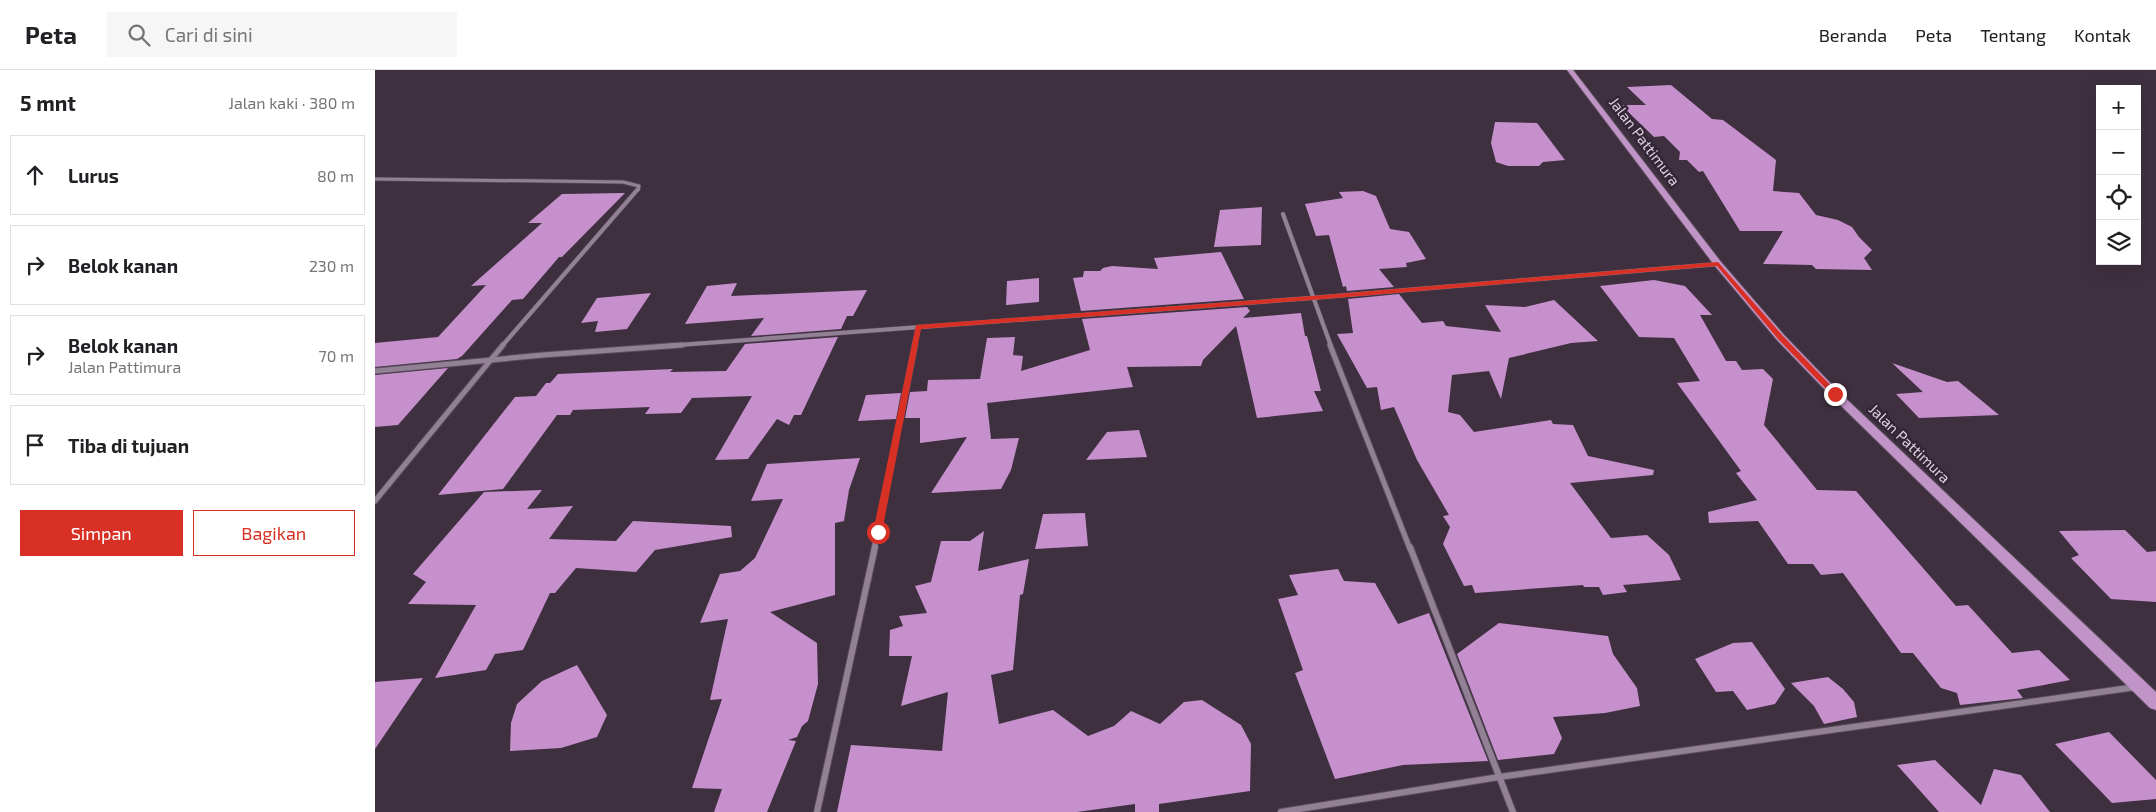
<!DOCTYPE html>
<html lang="id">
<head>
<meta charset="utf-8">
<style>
  :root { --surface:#fff; --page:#f6f6f6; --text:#202124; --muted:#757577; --line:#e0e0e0; --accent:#d93025 }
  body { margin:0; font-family:"Exo 2",sans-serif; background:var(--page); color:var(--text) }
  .controls { position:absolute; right:15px; top:15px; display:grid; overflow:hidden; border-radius:0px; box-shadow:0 5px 20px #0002 }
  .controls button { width:45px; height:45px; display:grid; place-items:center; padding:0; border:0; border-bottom:1px solid var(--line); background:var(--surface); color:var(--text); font:25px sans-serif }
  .stop { position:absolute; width:15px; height:15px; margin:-11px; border:4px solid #d93025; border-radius:50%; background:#fff }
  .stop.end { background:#d93025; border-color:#fff; box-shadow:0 1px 5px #0008 }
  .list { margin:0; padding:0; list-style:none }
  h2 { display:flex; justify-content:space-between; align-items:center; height:65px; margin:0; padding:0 20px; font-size:21px }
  h2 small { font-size:16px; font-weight:400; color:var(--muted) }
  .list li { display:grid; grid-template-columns:32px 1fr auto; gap:15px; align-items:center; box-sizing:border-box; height:80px; margin:0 10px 10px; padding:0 10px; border:1px solid var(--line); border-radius:0px }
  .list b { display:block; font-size:19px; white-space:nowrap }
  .list p { margin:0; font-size:16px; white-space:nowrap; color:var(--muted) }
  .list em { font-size:16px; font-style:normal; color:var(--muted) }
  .actions { display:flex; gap:10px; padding:15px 20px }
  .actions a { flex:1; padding:11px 0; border:1px solid var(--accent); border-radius:0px; text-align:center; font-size:18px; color:var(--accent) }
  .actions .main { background:var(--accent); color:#fff }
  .icon { flex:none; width:28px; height:28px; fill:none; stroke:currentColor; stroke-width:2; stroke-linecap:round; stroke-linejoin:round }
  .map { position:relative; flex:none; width:1781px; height:742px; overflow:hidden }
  header { display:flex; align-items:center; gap:30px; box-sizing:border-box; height:70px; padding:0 25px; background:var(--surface); border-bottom:1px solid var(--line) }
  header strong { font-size:24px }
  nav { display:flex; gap:28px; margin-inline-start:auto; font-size:18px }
  .search { width:350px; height:45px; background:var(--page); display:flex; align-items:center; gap:12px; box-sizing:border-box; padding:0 18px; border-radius:0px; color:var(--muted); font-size:19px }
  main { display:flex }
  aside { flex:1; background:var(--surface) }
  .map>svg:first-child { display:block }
  .building { fill:#c690cd }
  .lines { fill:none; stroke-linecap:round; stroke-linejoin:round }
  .street-far3-casing { stroke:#584c5a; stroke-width:4.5 }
  .street-far2-casing { stroke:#584c5a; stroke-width:5 }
  .street-far1-casing { stroke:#584c5a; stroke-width:7 }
  .street-casing { stroke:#584c5a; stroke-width:8 }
  .primary-casing { stroke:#584c5a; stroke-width:2 }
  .street-far3 { stroke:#928194; stroke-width:3 }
  .street-far2 { stroke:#928194; stroke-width:4 }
  .street-far1 { stroke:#928194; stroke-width:5 }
  .street { stroke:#928194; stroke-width:6 }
  .primary { fill:#c194c8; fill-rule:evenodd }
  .route { fill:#d93025 }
  .labels { text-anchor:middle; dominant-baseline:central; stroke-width:5; stroke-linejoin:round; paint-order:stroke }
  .street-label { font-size:15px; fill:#dcd3dd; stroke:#342636 }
</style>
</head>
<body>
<header>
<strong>Peta</strong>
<div class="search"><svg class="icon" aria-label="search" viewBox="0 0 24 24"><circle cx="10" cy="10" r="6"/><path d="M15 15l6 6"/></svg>Cari di sini</div>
<nav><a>Beranda</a><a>Peta</a><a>Tentang</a><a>Kontak</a></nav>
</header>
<main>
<aside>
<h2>5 mnt<small>Jalan kaki · 380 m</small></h2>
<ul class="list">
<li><svg class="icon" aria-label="ahead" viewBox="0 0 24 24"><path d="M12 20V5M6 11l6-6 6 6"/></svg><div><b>Lurus</b></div><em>80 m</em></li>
<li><svg class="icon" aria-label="right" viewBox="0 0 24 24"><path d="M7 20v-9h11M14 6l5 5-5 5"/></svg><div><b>Belok kanan</b></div><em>230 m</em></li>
<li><svg class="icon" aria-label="right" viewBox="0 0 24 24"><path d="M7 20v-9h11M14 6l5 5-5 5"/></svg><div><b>Belok kanan</b><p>Jalan Pattimura</p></div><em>70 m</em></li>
<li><svg class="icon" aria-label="arrive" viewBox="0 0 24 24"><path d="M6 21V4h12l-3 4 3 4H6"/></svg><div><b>Tiba di tujuan</b></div></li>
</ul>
<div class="actions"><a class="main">Simpan</a><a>Bagikan</a></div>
</aside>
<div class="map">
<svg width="1781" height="742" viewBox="0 0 1781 742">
  <rect width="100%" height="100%" fill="#3f3040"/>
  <g class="building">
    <polygon points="1296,15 1337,49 1348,50 1401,90 1398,121 1424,123 1441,145 1463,150 1477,157 1484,167 1497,180 1489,188 1497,200 1441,199 1437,195 1388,194 1408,161 1365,161 1328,101 1324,102 1312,90 1304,90 1305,82 1289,66 1279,67 1246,35 1271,35 1252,17"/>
    <polygon points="1120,52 1162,53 1190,90 1168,92 1164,96 1133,96 1121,92 1116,73"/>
    <polygon points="988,121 1001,126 1015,159 1034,162 1051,189 1031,193 1032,197 1004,199 1019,217 972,221 971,216 968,217 954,165 941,166 930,134 968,128 964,122"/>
    <polygon points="250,123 187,187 184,187 148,229 137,230 87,286 82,289 0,297 0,273 63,267 111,215 96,216 167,153 153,153 187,124"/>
    <polygon points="887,137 886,175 839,177 845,140"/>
    <polygon points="846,182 869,229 706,241 698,208 708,207 709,201 725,201 728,198 737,196 783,199 779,188"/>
    <polygon points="664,208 664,232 631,235 632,211"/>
    <polygon points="1279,210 1310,216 1337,245 1325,245 1351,291 1361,291 1367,300 1388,299 1398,309 1389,355 1442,420 1481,421 1581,536 1593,535 1637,583 1664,580 1695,610 1642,620 1648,628 1585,635 1582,623 1566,618 1538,583 1526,583 1468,503 1446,505 1438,494 1413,494 1383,451 1334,453 1333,442 1382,430 1361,403 1366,401 1302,313 1325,311 1299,268 1264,267 1225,216"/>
    <polygon points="362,213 356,226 492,220 478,246 472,246 466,259 376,266 389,248 310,254 332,216"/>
    <polygon points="276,223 252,259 220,262 223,251 206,253 222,228"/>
    <polygon points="1024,224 1047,253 1068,251 1071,256 1126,262 1110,235 1150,237 1179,230 1223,271 1196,273 1134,288 1126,329 1114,301 1077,305 1073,342 1085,345 1099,362 1176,350 1178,354 1198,355 1213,386 1279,400 1278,405 1195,413 1236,468 1272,465 1294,485 1306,510 1248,515 1252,522 1228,525 1224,517 1209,517 1208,515 1100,523 1097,515 1089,516 1068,474 1075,457 1068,446 1074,445 1042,390 1019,337 1006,340 1002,317 992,318 962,264 978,263 973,229"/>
    <polygon points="872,237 875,241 868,248 926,243 930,266 932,266 946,321 939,321 948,341 882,348 861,256 828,290 826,296 752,297 758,317 612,333 616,369 644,368 636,400 626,419 556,423 592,367 545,373 545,348 530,348 535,322 552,321 553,310 605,309 612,268 640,267 638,285 648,286 646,301 715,280 707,249"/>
    <polygon points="463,267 426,345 419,345 414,355 402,349 373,389 340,390 377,326 317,328 306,343 270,344 275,337 198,340 195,345 182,345 128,419 63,425 140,327 161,326 171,313 175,313 183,304 298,299 295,302 351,301 370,274"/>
    <polygon points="1517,293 1572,312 1583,311 1624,345 1544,348 1521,324 1548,322"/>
    <polygon points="73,298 23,355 0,357 0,305"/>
    <polygon points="526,323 521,349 483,351 491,325"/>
    <polygon points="764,360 772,387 711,390 732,362"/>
    <polygon points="485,388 474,420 469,451 460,453 460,525 395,542 442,573 443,614 433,651 427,656 422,667 413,670 421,671 392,742 339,742 347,719 317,718 347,629 335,630 353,549 325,553 345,504 365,501 380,488 408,429 376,431 392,394"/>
    <polygon points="167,420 152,439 198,436 174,469 241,471 258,451 356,456 357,467 280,480 261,502 201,498 180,523 175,523 148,580 120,584 111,600 60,608 101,535 33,534 51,512 38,504 109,422"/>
    <polygon points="710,443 713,476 660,479 668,444"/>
    <polygon points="1750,460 1772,482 1781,481 1781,532 1736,529 1696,488 1704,485 1684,461"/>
    <polygon points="609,461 603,501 654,489 648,524 645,525 638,600 616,605 624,654 678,640 713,666 739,656 756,641 785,654 809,632 827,630 866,655 876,674 875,721 784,734 784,742 760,742 760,734 702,742 462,742 476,675 567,681 573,622 526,636 537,586 514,586 515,560 528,556 524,546 552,543 540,516 556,512 566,471 595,471"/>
    <polygon points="963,499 969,511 1000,513 1023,554 1054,543 1113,691 1028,695 960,709 920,603 928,600 903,529 923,525 914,505"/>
    <polygon points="1124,553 1233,566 1238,584 1262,618 1265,636 1230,643 1178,647 1187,668 1179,684 1123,690 1082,584"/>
    <polygon points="1377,572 1410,619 1400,634 1372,640 1358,621 1341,622 1320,589 1358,573"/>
    <polygon points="202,595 232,645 222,667 186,678 135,681 136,653 142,634 167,611"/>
    <polygon points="1453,607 1468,619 1479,632 1482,647 1449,654 1439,636 1416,613"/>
    <polygon points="48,608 0,679 0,612"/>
    <polygon points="1734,662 1781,710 1781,729 1737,733 1680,674"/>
    <polygon points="1560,690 1606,735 1619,699 1646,705 1675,742 1564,742 1522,695"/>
  </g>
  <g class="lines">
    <defs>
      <polyline id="street-far3" points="0,109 248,112 264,116 263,120"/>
      <g id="street-far2">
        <polyline points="908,144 956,276"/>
        <polyline points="127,276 263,119"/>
        <polyline points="290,276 937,228 1343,194"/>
        <polyline points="539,276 543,257"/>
      </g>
      <g id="street-far1">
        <polyline points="955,275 1035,479"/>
        <polyline points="0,301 168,285 307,275"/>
        <polyline points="0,431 128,275"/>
        <polyline points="499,479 540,275"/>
      </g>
      <g id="street">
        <polyline points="1035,477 1138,742"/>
        <polyline points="442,742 500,477"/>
        <polyline points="906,742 1124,707 1761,617"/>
      </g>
      <polygon id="primary" points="1192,0 1198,0 1346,192 1410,266 1464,322 1781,622 1781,640 1775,638 1456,326 1402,270 1340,196"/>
    </defs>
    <use href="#street-far3" class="street-far3-casing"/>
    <use href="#street-far2" class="street-far2-casing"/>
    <use href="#street-far1" class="street-far1-casing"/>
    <use href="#street" class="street-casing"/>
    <use href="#primary" class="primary-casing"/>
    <use href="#street-far3" class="street-far3"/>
    <use href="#street-far2" class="street-far2"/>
    <use href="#street-far1" class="street-far1"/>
    <use href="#street" class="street"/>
    <use href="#primary" class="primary"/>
  </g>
  <polygon class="route" points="1343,192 1408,266 1462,322 1462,325 1457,325 1403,269 1342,196 937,230 546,259 507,462 503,465 498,462 541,255 937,226"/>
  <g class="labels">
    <g class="street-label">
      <text transform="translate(1270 71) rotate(53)">Jalan Pattimura</text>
      <text transform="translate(1535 373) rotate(44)">Jalan Pattimura</text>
    </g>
  </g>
</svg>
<div class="controls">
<button>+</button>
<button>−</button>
<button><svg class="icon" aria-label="locate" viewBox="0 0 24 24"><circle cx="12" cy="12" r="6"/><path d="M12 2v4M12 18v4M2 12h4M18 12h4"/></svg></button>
<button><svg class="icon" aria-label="layers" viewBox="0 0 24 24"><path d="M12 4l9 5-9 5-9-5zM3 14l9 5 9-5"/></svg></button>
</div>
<div class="stop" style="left:503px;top:462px"></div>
<div class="stop end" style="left:1460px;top:324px"></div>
</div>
</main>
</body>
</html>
